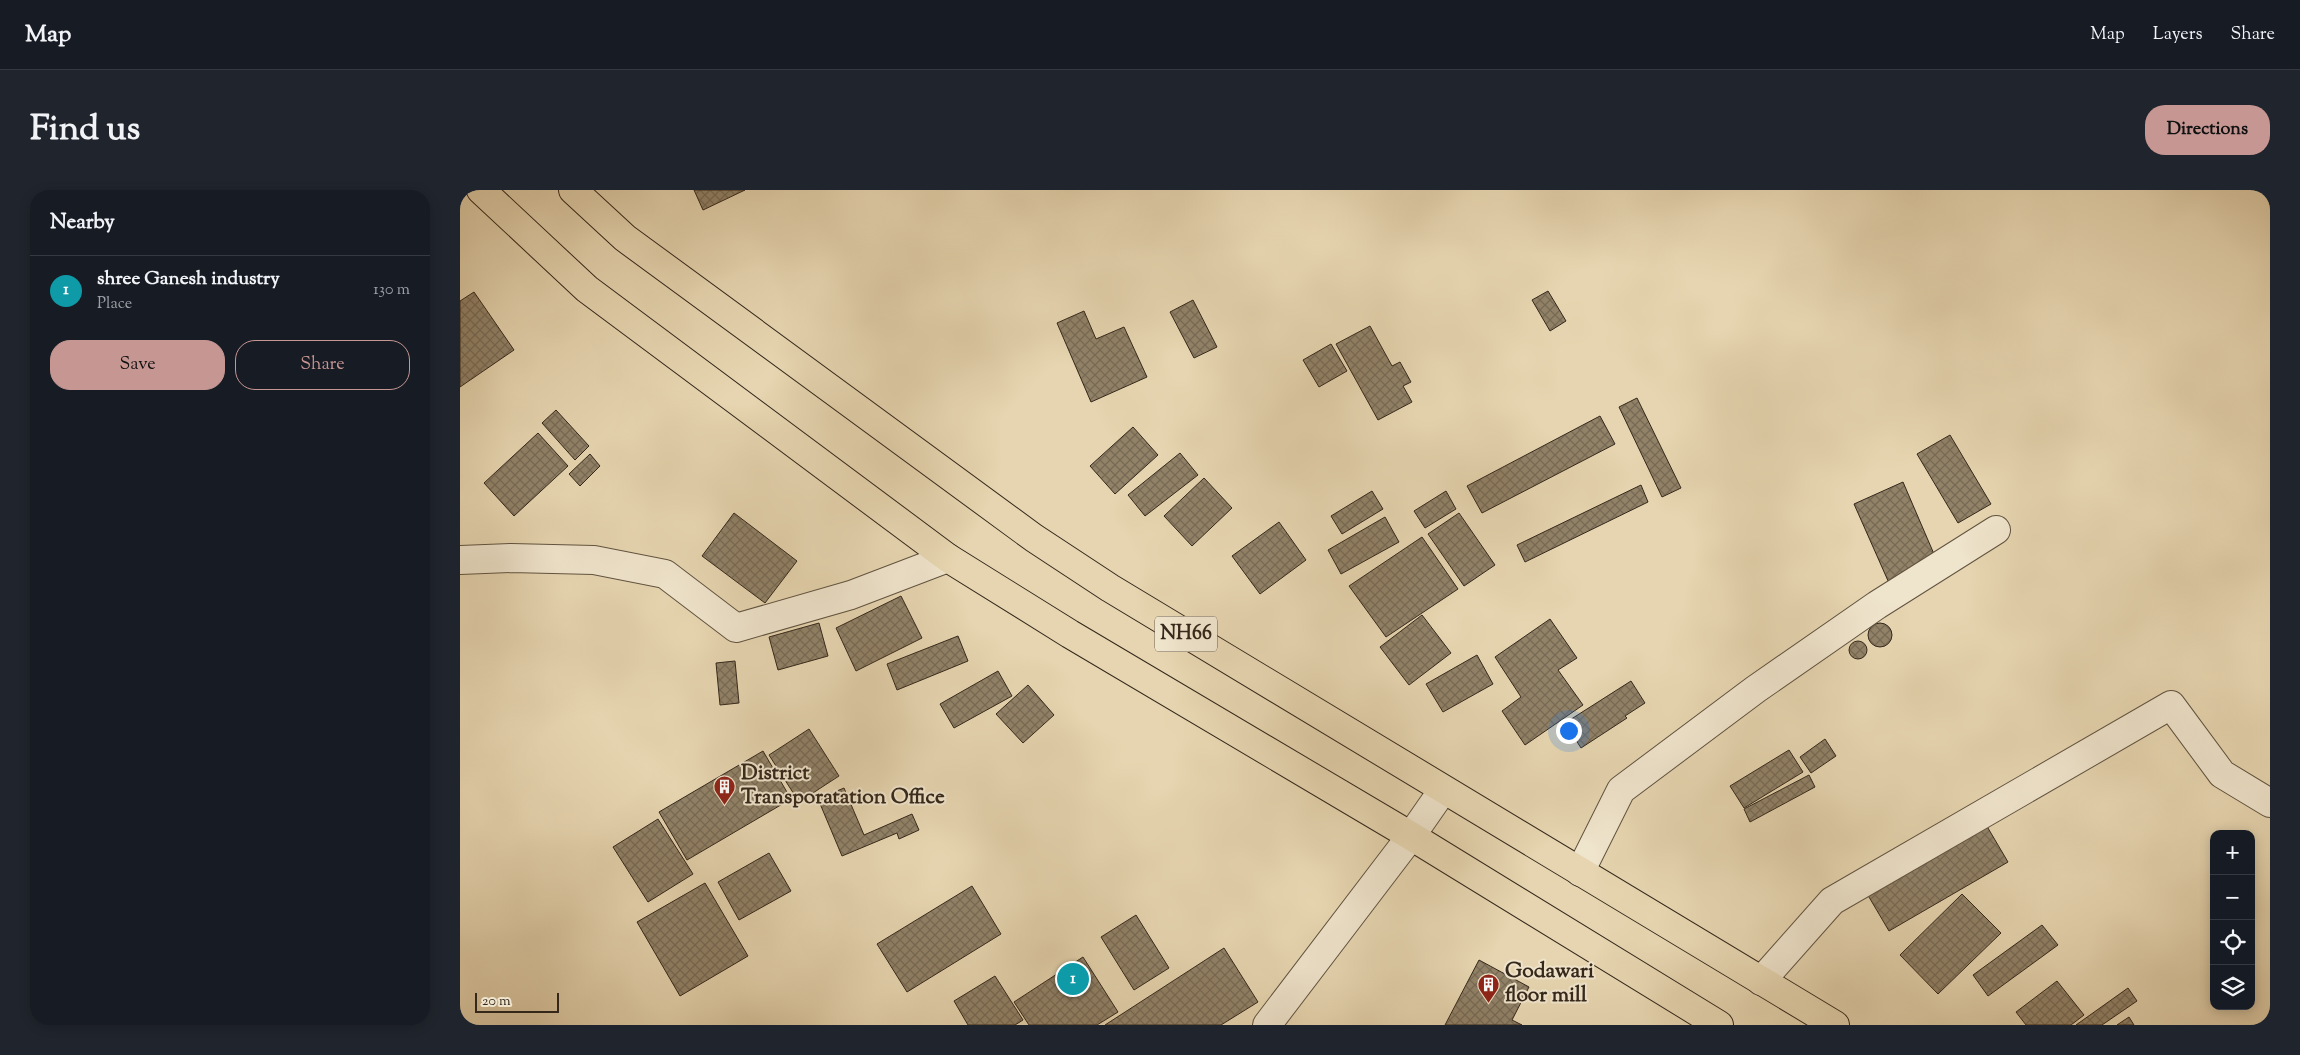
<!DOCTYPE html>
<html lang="en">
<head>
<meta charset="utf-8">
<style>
  :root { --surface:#171b24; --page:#20242c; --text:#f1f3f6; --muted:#9ea1a6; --line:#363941; --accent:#c59692 }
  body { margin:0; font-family:"Sorts Mill Goudy",serif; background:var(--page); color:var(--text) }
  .controls { position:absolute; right:15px; bottom:15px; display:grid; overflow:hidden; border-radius:10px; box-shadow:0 2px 12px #0003 }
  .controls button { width:45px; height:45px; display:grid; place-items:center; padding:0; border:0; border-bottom:1px solid var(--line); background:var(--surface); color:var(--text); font:25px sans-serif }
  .scale { position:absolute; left:15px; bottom:12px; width:84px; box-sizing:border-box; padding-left:5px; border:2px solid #35281b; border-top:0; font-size:14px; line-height:18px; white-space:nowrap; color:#35281b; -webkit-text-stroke:4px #efe4cc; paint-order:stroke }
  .you { position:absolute; left:1108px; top:540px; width:18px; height:18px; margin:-12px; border:4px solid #fff; border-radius:50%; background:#1a73e8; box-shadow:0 0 0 8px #1a73e833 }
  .badge { display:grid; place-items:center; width:32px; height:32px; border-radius:50%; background:var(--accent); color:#fff; font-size:16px; font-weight:700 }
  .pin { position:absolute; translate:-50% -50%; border:2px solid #fff; box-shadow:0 1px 5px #0006 }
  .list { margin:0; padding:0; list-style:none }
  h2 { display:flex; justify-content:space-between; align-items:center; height:65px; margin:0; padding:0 20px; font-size:21px }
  h2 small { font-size:16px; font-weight:400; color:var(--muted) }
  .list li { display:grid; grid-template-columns:32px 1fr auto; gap:15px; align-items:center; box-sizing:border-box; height:70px; padding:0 20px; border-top:1px solid var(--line) }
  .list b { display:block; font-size:19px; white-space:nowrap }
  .list p { margin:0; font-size:16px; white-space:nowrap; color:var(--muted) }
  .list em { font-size:16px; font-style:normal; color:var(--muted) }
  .actions { display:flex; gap:10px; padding:15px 20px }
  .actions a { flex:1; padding:11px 0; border:1px solid var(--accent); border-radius:20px; text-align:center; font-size:18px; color:var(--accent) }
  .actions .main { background:var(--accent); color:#111 }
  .icon { flex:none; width:28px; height:28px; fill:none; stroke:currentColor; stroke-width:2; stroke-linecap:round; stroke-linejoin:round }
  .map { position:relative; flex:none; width:1810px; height:835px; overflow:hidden; border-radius:20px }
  header { display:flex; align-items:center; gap:30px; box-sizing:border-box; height:70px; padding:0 25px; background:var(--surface); border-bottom:1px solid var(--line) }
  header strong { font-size:24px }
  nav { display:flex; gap:28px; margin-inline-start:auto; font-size:18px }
  .intro { display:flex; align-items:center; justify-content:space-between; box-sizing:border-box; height:120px; padding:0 30px }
  h1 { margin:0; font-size:35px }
  .button { padding:12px 22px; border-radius:20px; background:var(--accent); color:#111; font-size:18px; font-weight:700 }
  main { display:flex; gap:30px; padding:0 30px }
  aside { flex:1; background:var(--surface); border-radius:20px; box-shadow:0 2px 12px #0003 }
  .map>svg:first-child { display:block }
  .building { fill:url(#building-cross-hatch); stroke:#35281b }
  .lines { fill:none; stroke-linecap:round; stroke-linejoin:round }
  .minor-casing { stroke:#615340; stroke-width:30 }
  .trunk-casing { stroke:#35281b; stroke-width:30 }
  .minor { stroke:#efe4cc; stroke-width:28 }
  .trunk { stroke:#e6d5b0; stroke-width:28 }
  .labels { text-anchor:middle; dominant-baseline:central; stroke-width:4; stroke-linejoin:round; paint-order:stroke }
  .shield { fill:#efe4cc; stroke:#6d6050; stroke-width:1 }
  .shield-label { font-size:20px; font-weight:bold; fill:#35281b }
  .poi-label { font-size:21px; font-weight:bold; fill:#35281b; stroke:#efe4cc; text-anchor:start }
</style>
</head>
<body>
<header>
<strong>Map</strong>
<nav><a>Map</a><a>Layers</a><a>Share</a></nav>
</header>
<div class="intro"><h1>Find us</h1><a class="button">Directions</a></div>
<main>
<aside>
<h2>Nearby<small></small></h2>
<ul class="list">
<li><span class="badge" style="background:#0f9aa8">1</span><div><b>shree Ganesh industry</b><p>Place</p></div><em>130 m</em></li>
</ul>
<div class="actions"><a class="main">Save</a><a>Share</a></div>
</aside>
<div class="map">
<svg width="1810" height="835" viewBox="0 0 1810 835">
  <defs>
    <pattern id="building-cross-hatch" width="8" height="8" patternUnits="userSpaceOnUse" patternTransform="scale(1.25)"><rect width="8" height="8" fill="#918268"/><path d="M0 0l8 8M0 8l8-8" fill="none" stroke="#776a55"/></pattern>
  </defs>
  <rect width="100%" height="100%" fill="#e6d5b0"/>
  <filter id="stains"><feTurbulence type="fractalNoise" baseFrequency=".004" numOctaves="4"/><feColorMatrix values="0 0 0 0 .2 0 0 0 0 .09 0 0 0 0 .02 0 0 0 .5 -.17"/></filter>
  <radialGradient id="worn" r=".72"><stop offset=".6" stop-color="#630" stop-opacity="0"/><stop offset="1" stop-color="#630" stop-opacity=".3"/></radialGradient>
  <g class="building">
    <polygon points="234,0 285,0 243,20"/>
    <polygon points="1088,101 1106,131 1090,141 1072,110"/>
    <polygon points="14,102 54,160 0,197 0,111"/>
    <polygon points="733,110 757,157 734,168 710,122"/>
    <polygon points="624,121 636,149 664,137 687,187 631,212 597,133"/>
    <polygon points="910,136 932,176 940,172 951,192 943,196 952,212 918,230 876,154"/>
    <polygon points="871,154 887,181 859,197 843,170"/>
    <polygon points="1177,208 1221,298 1202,307 1159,217"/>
    <polygon points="96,220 129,256 115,270 82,233"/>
    <polygon points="1140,226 1155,254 1022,323 1007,296"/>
    <polygon points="673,237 698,265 655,304 630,276"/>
    <polygon points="78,243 108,276 54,326 24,293"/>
    <polygon points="1490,245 1531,314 1498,333 1457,264"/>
    <polygon points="720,263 738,285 685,326 668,305"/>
    <polygon points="130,264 140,276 120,296 109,284"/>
    <polygon points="744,288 772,318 732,356 704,326"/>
    <polygon points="1443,292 1477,371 1429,393 1394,314"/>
    <polygon points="1181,295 1188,312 1065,372 1057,355"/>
    <polygon points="912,301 923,319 882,344 871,326"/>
    <polygon points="986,301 996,319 965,338 954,321"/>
    <polygon points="274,323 337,371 305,413 242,366"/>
    <polygon points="999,323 1035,375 1004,396 968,344"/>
    <polygon points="925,327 939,352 881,384 868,360"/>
    <polygon points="819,332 846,370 800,404 772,366"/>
    <polygon points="962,347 998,399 926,447 889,396"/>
    <polygon points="441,406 462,448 396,481 376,438"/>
    <polygon points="962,425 991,463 949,495 920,457"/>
    <polygon points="1090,429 1117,468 1098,480 1123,515 1065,555 1042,521 1061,507 1035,467"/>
    <polygon points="359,433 368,466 318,480 309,447"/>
    <circle cx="1420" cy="445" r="12"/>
    <polygon points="498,446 508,471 437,500 427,474"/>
    <circle cx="1398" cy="460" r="9"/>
    <polygon points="1017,465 1033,494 983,522 966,494"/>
    <polygon points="275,471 279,513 260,515 256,473"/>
    <polygon points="538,481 552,506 494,538 480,514"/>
    <polygon points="1171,491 1185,513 1165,526 1167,528 1121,558 1105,533"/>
    <polygon points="568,495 594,525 563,553 536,524"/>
    <polygon points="349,539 379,586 339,612 309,565"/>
    <polygon points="1365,549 1376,566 1351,583 1340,567"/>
    <polygon points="1329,560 1343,582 1284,618 1270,596"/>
    <polygon points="303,561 331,609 227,670 199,622"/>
    <polygon points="1349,585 1355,597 1290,632 1284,619"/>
    <polygon points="384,598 404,645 452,624 459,640 439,649 437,643 382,666 358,609"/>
    <polygon points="198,629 233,684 188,712 153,657"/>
    <polygon points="1525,633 1548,672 1429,741 1406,702"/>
    <polygon points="309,663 331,701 279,730 258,692"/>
    <polygon points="245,693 288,766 220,806 177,732"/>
    <polygon points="512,696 541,744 447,802 417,754"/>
    <polygon points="1502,704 1541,743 1478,804 1440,765"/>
    <polygon points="676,725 709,778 674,800 641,747"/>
    <polygon points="1582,735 1598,755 1528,806 1513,785"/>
    <polygon points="764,758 798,812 761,835 645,835"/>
    <polygon points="623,767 658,822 637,835 569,835 554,812"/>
    <polygon points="1019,770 1069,797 1052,830 1062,835 985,835"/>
    <polygon points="535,786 563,830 555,835 508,835 494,811"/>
    <polygon points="1597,791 1624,825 1611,835 1566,835 1556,822"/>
    <polygon points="1668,798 1677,811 1642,835 1616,835"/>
    <polygon points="1669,827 1674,835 1657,835"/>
  </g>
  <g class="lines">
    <defs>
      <g id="minor">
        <polyline points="0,370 51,368 134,370 205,384 276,438 391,405 488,368"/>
        <polyline points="1120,682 1161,600 1296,499 1417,415 1536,340"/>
        <polyline points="1301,791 1372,711 1711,515 1762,584 1810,613"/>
        <polyline points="807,835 951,646 983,600"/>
      </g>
      <g id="trunk">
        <polyline points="21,0 127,99 488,368 610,444 951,646 1259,835"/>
        <polyline points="113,0 165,48 574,348 650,398 1375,835"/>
      </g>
    </defs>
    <use href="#minor" class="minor-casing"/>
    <use href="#trunk" class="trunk-casing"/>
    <use href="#minor" class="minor"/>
    <use href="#trunk" class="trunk"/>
  </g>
  <defs>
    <symbol id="building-pin" viewBox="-11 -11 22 30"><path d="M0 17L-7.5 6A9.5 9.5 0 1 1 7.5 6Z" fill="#8f2418" stroke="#efe4cc"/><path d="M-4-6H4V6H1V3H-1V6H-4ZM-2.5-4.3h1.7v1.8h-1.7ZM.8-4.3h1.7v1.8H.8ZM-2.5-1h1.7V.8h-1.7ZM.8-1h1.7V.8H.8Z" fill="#fff"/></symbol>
  </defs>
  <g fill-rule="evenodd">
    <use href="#building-pin" x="252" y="584" width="25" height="34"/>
    <use href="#building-pin" x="1016" y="782" width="25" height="34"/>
  </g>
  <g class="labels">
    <rect class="shield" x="695" y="426.5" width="62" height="35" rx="4"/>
    <g class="shield-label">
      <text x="726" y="444">NH66</text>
    </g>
    <g class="poi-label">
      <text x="281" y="584">District<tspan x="281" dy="24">Transporatation Office</tspan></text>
      <text x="1045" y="782">Godawari<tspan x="1045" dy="24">floor mill</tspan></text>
    </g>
  </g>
  <rect width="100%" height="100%" filter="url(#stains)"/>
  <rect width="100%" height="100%" fill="url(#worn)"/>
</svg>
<div class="controls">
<button>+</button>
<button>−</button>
<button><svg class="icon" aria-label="locate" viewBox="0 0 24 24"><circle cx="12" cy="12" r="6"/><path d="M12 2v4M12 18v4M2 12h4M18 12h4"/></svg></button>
<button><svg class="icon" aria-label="layers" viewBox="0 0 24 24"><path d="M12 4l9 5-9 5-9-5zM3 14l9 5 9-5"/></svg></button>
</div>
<div class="scale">20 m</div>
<div class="you"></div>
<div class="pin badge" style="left:613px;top:789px;background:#0f9aa8">1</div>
</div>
</main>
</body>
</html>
